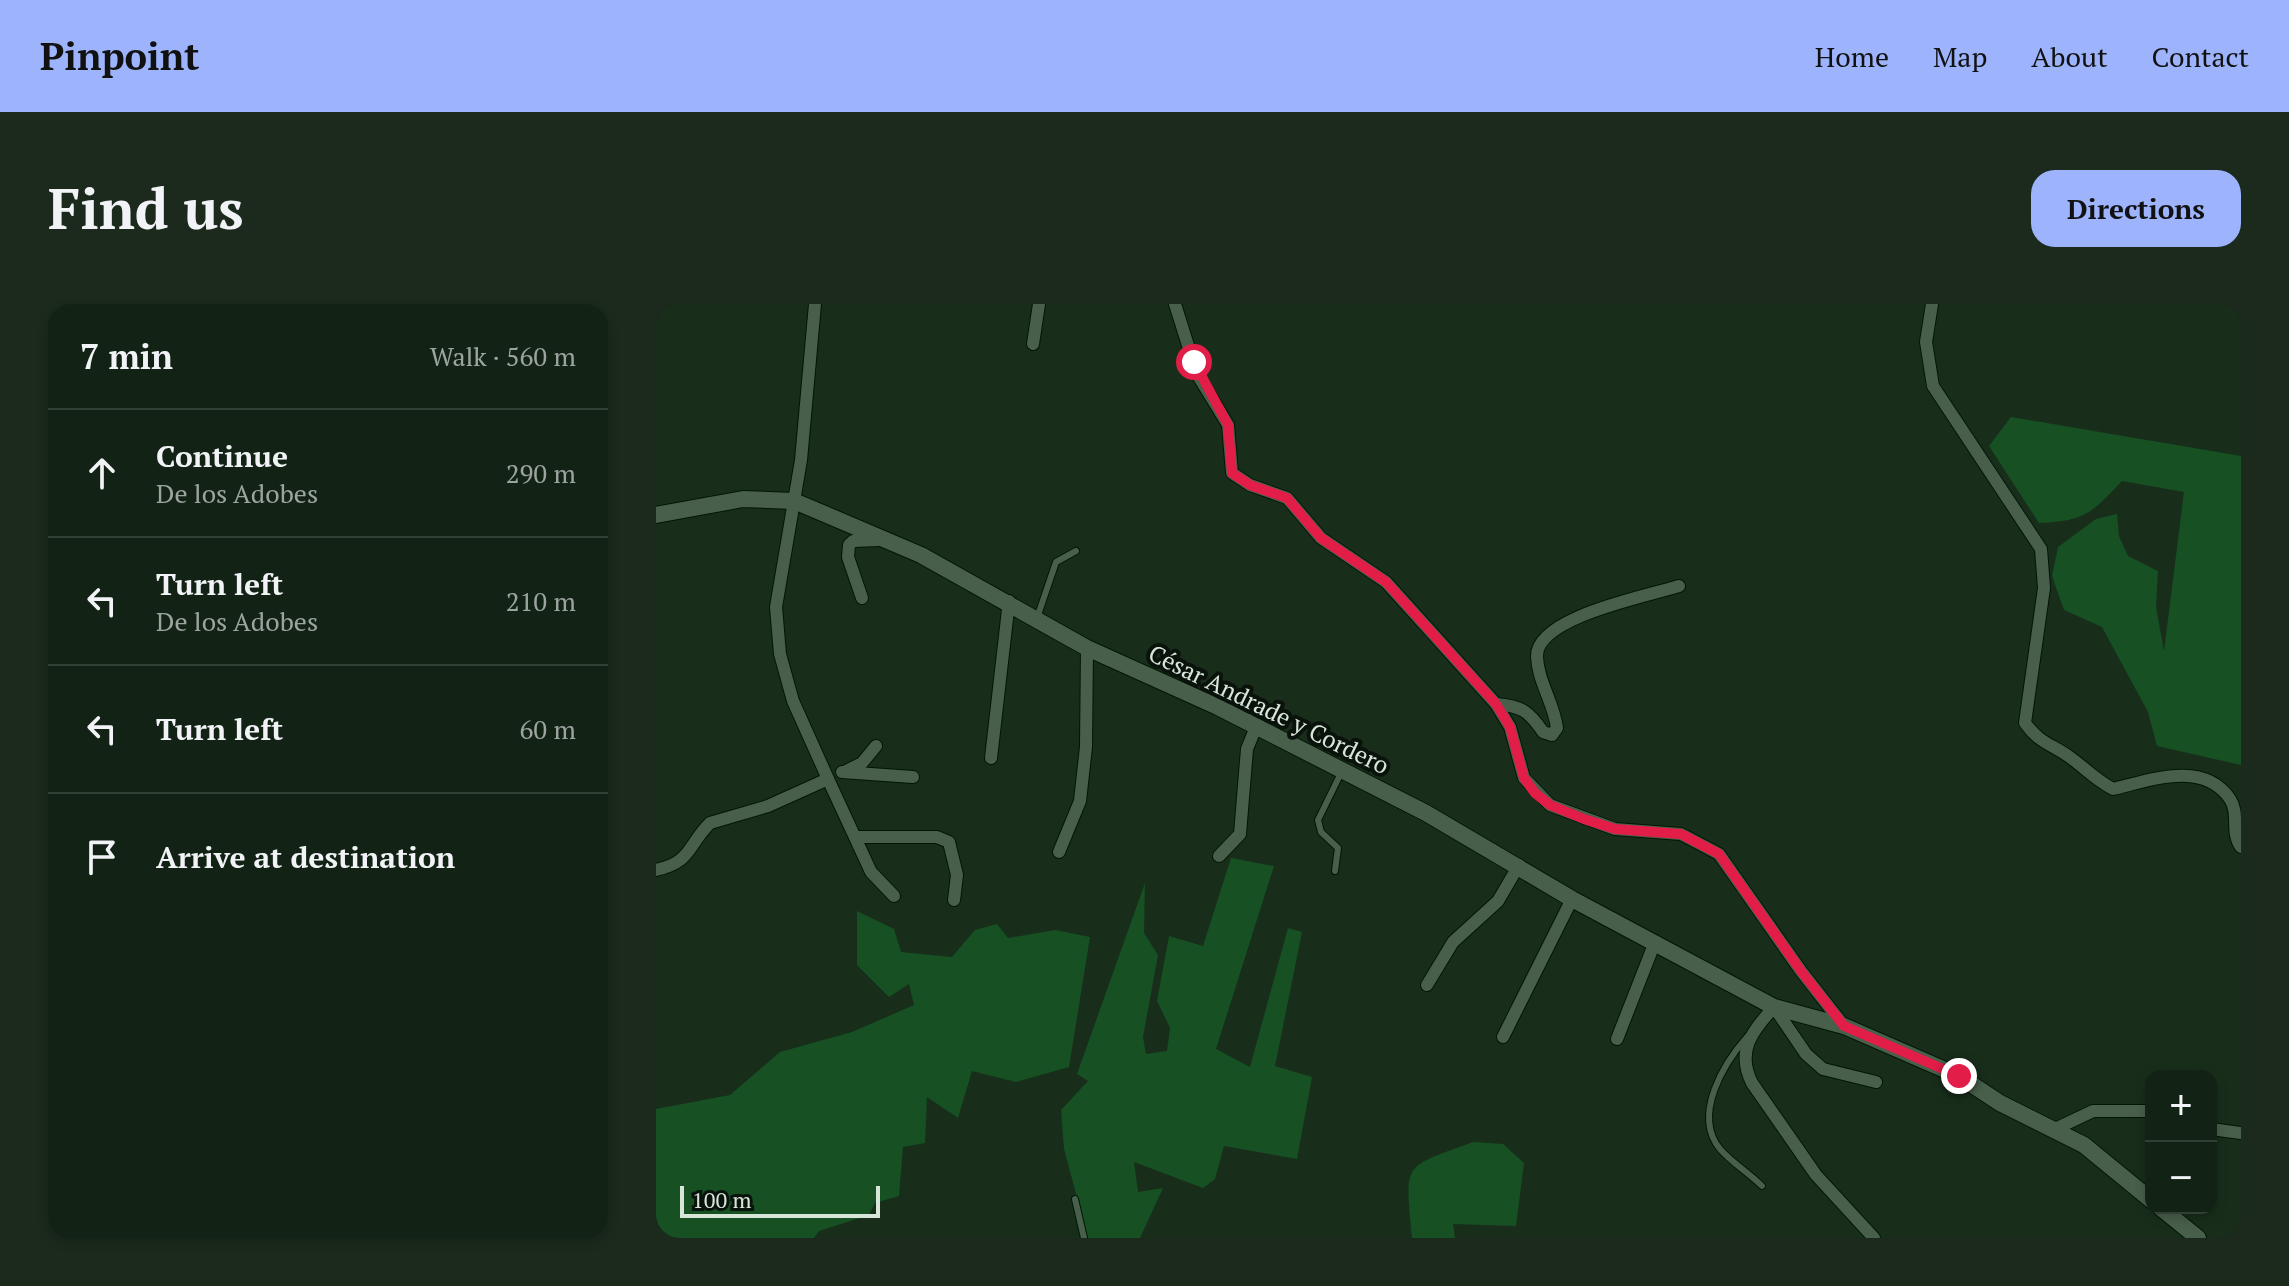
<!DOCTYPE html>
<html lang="en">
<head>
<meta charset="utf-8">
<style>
  :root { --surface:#122214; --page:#1b2a1d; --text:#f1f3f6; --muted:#9ca4a0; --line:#313f34; --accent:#9db4fd }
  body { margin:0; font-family:"PT Serif",serif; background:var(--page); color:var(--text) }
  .controls { position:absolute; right:24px; bottom:24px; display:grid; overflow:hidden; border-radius:16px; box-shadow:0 4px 12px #0003 }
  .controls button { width:72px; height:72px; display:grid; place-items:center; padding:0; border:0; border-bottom:2px solid var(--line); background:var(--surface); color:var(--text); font:40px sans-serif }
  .scale { position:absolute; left:24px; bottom:20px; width:200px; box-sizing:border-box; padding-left:8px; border:4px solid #d8e6d9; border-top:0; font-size:22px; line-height:28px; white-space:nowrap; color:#d8e6d9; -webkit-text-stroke:6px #0a130b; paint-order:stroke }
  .stop { position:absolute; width:24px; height:24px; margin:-18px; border:6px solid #e11d48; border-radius:50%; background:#fff }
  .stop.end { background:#e11d48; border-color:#fff; box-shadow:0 2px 8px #0008 }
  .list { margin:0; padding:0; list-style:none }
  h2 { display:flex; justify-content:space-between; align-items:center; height:104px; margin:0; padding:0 32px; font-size:34px }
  h2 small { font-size:26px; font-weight:400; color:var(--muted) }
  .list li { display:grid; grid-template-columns:52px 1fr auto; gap:24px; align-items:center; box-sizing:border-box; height:128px; padding:0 32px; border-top:2px solid var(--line) }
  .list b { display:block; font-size:30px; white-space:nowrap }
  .list p { margin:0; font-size:26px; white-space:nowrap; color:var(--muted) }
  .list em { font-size:26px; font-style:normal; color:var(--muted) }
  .icon { flex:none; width:44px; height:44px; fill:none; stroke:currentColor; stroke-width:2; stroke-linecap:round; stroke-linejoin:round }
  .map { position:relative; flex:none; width:1585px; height:934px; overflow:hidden; border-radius:24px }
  header { display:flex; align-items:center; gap:48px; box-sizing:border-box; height:112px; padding:0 40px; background:var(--accent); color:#111 }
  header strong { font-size:38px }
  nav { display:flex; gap:44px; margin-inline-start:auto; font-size:28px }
  .intro { display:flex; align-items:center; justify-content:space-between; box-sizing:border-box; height:192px; padding:0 48px }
  h1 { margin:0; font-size:56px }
  .button { padding:20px 36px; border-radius:24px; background:var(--accent); color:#111; font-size:28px; font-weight:700 }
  main { display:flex; gap:48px; padding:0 48px }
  aside { flex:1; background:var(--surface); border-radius:24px; box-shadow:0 4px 12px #0003 }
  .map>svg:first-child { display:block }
  .green { fill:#165023 }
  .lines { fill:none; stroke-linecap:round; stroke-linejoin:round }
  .service-casing { stroke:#021605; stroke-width:8 }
  .minor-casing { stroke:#021605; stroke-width:14 }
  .tertiary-casing { stroke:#021605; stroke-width:18 }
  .service { stroke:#48604b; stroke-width:6 }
  .minor { stroke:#48604b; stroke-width:12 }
  .tertiary { stroke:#48604b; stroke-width:16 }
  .route { stroke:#e11d48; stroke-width:10 }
  .labels { text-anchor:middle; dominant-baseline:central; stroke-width:8; stroke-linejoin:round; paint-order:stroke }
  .street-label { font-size:24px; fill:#d8e6d9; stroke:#0a130b }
</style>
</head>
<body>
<header>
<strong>Pinpoint</strong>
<nav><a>Home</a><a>Map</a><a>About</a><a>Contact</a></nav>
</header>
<div class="intro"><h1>Find us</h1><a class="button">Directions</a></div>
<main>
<aside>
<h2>7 min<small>Walk · 560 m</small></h2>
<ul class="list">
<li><svg class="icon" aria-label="ahead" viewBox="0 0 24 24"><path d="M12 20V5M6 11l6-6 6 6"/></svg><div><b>Continue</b><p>De los Adobes</p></div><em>290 m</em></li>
<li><svg class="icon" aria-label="left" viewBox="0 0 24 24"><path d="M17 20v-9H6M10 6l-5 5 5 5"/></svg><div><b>Turn left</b><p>De los Adobes</p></div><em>210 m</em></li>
<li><svg class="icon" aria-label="left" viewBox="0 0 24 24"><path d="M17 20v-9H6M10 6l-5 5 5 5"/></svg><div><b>Turn left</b></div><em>60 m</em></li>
<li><svg class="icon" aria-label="arrive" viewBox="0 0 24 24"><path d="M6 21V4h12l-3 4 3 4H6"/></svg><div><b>Arrive at destination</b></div></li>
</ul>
</aside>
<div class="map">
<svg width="1585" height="934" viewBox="0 0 1585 934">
  <rect width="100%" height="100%" fill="#182e1b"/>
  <g class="green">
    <path d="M1355,113l230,39v309l-84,-19 -9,-34 -46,-85 -38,-17 -12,-34 6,-29 38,-28 21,-5 2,22 9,20 30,15 -2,36 8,44 20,-159 -62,-11c-30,32 -37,40 -83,42l-50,-77z"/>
    <polygon points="575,554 618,562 560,745 594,763 632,624 646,628 619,762 656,773 641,855 568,842 559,875 547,884 478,858 482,888 507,884 484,934 432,934 408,845 405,806 432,777 421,770 489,579 488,629 502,651 487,733 490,750 511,747 514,724 501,697 513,632 547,642"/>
    <polygon points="201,607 238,625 245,648 296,653 319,626 341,620 352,634 399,626 434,633 413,763 360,778 316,767 302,814 271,793 269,839 247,843 243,892 219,899 213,911 163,927 158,934 0,934 0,805 74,791 124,748 196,728 258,701 253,680 233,693 201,661"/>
    <path d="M817,838l30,2 21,19 -8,63 -63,-2 2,14h-43c-6,-77 -12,-69 61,-96z"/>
  </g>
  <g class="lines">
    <defs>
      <g id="service">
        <polyline points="381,314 400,258 420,247"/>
        <polyline points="679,567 682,544 665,528 662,516 686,467"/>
        <path d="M1091,733c-23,26 -55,78 -27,112 11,13 29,24 42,37"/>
        <polyline points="419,895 428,934"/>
      </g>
      <g id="minor">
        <polyline points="519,0 541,70 572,121 576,169 594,181 631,194 665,234 730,278 840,400 854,423 868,474 894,501 959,525 1025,530 1063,550 1145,667 1188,722"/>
        <path d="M1276,0l-6,38 7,44 108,163 3,39 -19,135c15,21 27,21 46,35 15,11 25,22 42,31 35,-8 90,-30 117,10 10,15 0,33 11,48"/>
        <polyline points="377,40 383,0"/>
        <polyline points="206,294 192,253 193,241 197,237 224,236"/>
        <path d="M840,400c25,2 33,7 47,28l9,3 5,-7c-3,-25 -19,-46 -20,-71 -2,-40 111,-61 142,-71"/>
        <polyline points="335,454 353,297"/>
        <polyline points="190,467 206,459 220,442"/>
        <polyline points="186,468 257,473"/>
        <polyline points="172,475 215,568 238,592"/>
        <polyline points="199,533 281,533 293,538 301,571 298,596"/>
        <polyline points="403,548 424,497 430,443 431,344"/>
        <polyline points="563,552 584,530 591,445 600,423"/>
        <path d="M0,566c36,-8 31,-24 54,-47l58,-17 60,-27 -35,-78 -13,-47 -4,-47 25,-147 14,-156"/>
        <polyline points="771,681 797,638 842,597 863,561"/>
        <polyline points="847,733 916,595"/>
        <polyline points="961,735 999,638"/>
        <polyline points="1555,825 1585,829"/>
        <polyline points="1397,826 1437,807 1495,807"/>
        <path d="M1218,934l-58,-63 -64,-92c-16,-32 0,-52 22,-76l32,47 17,15 53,13"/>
      </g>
      <g id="tertiary">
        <polyline points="0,211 87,195 138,197 265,251 431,344 562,403 770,509 916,595 1118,703 1188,722 1303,772 1344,799 1428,841 1495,896"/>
        <polyline points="1505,904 1542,934"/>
      </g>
    </defs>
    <use href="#service" class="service-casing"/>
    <use href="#minor" class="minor-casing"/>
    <use href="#tertiary" class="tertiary-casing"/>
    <use href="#service" class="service"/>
    <use href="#minor" class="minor"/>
    <use href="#tertiary" class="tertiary"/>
  </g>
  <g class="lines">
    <polyline class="route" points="538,58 572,121 576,169 594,181 631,194 665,234 730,278 840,400 854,423 868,474 879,489 894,501 928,515 959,525 1025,530 1063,550 1145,667 1188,722 1303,772"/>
  </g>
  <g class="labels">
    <g class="street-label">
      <text transform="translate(613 405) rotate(26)">César Andrade y Cordero</text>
    </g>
  </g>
</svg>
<div class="controls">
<button>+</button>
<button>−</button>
</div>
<div class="scale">100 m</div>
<div class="stop" style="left:538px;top:58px"></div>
<div class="stop end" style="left:1303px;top:772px"></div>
</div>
</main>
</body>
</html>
